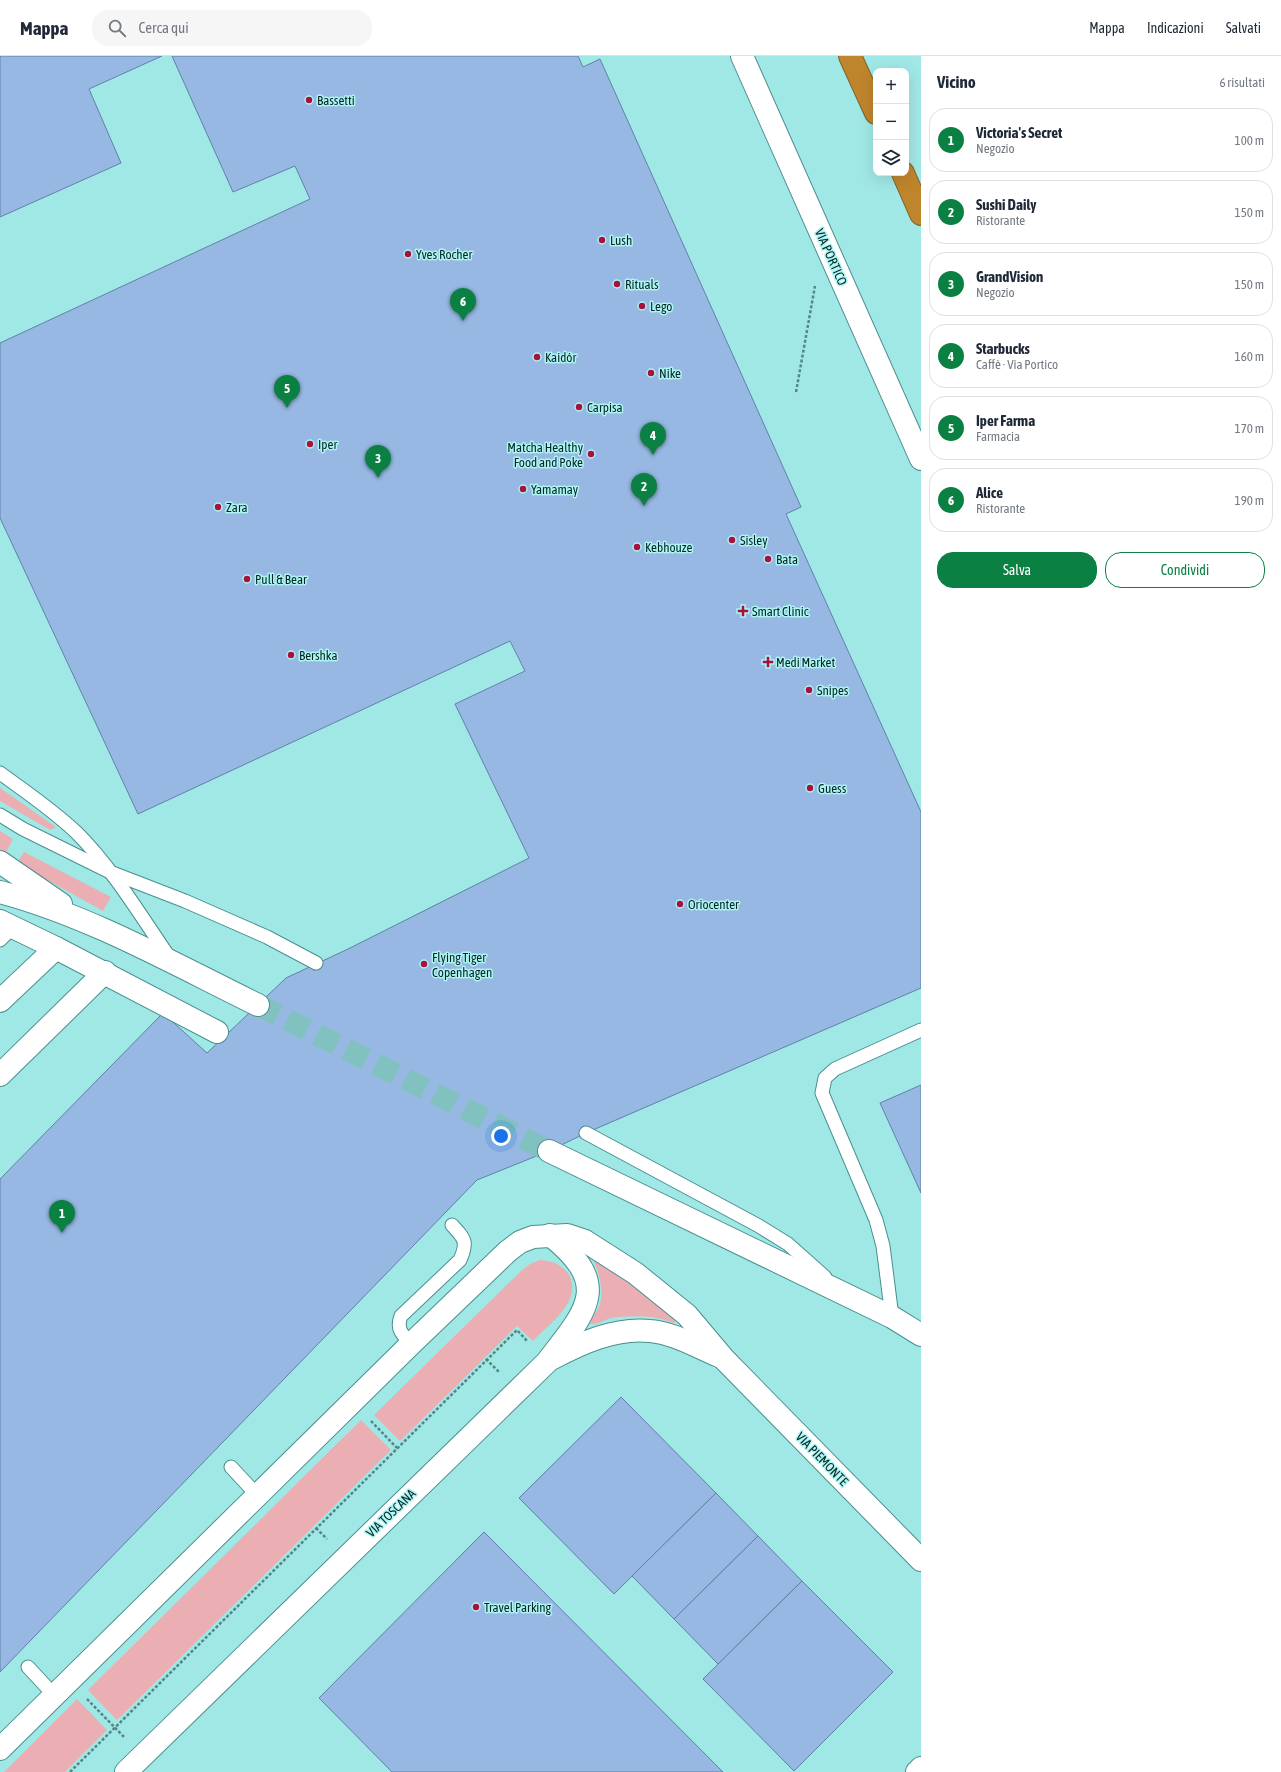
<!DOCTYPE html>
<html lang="it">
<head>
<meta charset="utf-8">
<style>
  :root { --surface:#fff; --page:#f6f6f7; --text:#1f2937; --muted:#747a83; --line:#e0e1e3; --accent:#0b8043 }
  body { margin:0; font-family:"Asap Condensed",sans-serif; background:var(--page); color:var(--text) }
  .controls { position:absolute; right:12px; top:12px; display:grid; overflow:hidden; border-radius:8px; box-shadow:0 4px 16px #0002 }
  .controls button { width:36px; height:36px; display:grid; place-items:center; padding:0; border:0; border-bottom:1px solid var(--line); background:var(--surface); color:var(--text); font:20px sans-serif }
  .you { position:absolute; left:501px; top:1080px; width:14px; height:14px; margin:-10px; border:3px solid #fff; border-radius:50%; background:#1a73e8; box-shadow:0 0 0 6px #1a73e833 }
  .badge { display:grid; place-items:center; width:26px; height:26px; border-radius:50%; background:var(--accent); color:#fff; font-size:13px; font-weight:700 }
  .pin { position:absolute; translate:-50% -33px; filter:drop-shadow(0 1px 2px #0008) }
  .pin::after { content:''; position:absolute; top:21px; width:14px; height:12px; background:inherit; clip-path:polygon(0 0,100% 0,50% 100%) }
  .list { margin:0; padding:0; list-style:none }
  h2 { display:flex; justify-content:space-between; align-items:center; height:52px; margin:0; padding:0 16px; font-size:17px }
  h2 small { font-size:13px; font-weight:400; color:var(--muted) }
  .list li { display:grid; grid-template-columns:26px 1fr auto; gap:12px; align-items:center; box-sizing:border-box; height:64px; margin:0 8px 8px; padding:0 8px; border:1px solid var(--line); border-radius:16px }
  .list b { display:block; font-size:15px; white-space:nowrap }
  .list p { margin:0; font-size:13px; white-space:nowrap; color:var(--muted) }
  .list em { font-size:13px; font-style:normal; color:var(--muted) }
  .actions { display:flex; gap:8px; padding:12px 16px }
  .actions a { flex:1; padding:9px 0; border:1px solid var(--accent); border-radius:16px; text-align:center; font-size:14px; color:var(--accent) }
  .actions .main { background:var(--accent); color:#fff }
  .icon { flex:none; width:22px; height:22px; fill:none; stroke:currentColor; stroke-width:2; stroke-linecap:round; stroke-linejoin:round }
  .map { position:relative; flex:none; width:921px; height:1716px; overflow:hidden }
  header { display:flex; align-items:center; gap:24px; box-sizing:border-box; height:56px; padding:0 20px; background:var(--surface); border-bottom:1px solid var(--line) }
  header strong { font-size:19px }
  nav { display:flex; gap:22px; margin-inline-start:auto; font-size:14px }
  .search { width:280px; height:36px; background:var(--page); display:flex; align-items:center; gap:10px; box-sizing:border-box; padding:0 14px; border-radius:16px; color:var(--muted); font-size:15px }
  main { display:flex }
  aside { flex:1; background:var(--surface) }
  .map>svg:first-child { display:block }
  .green { fill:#ebaeb3 }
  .building { fill:#96b8e2; stroke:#6081a8 }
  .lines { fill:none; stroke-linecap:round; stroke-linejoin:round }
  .street-tunnel { stroke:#81c1bf; stroke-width:22; stroke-dasharray:22 11; stroke-linecap:butt }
  .lane-casing { stroke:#498f8e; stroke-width:15 }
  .street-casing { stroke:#498f8e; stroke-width:24 }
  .highway-casing { stroke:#7f632a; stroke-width:24 }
  .path { stroke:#538685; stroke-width:2.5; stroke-dasharray:3 2; stroke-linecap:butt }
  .lane { stroke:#fff; stroke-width:13 }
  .street { stroke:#fff; stroke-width:22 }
  .highway { stroke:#bf852d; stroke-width:22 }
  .poi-dot { fill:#a8113c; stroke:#adf5f3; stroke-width:1.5 }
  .labels { text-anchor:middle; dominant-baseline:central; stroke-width:3; stroke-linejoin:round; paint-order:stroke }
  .poi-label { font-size:13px; fill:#072525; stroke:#adf5f3; text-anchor:start }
  .street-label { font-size:13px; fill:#072525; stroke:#adf5f3 }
</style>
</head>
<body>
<header>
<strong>Mappa</strong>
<div class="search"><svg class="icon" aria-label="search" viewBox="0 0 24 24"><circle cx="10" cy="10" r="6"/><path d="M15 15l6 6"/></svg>Cerca qui</div>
<nav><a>Mappa</a><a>Indicazioni</a><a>Salvati</a></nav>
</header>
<main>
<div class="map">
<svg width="921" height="1716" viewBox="0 0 921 1716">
  <rect width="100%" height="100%" fill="#a0e8e6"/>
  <g class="green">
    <polygon points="0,732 56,771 55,772 50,774 0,745"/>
    <polygon points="0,775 13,783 5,798 0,794"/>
    <polygon points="24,796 111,841 103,855 17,807"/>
    <path d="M595,1198l80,66v2l-1,1c-18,-8 -43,-8 -63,-5 -7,2 -13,7 -21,6 1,-6 6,-11 9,-17 6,-16 0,-35 -7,-50z"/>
    <path d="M540,1204c12,1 22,4 29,15 14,26 -20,49 -36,66l-16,-15 -117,115 -26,-26 147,-144 9,-7z"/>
    <polygon points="361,1364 391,1394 117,1664 88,1634"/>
    <polygon points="77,1643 107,1674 65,1716 4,1716"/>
  </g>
  <g class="building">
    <polygon points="0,0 162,0 89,33 121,107 0,161"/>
    <polygon points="172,0 578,0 583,11 600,3 801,451 786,458 921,756 921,932 586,1077 549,1095 477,1124 0,1616 0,1123 163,957 207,997 286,922 348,893 529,802 455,648 525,615 510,585 138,758 0,462 0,287 310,143 295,110 233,136"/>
    <polygon points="921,1029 921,1137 880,1047"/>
    <polygon points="621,1341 716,1437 614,1538 519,1442"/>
    <polygon points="716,1437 758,1480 674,1563 632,1520"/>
    <polygon points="484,1476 723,1716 392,1716 319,1642"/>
    <polygon points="758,1480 802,1525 718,1608 674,1563"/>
    <polygon points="802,1525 893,1616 794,1715 703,1623"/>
  </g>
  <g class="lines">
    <polyline class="street-tunnel" points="258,949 549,1095"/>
    <defs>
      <g id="lane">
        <path d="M0,717c26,19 53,37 77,60 35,35 64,83 92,124"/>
        <polyline points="0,759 23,773 110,816 185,845 267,881 316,907"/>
        <polyline points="0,884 13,871"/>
        <polyline points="586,1077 759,1170 788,1188 825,1221"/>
        <polyline points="892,1261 883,1190 876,1164 822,1037 825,1022 835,1013 921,974"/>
        <path d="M411,1288c-9,-10 -15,-15 -10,-28l59,-56c8,-18 5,-21 -8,-35"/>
        <polyline points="231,1411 257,1439"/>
        <polyline points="28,1611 54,1639"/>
      </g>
      <g id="street">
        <polyline points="742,0 921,403"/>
        <polyline points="0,806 61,848"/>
        <path d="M0,836c90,24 174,72 258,113"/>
        <polyline points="0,865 56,892 217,976"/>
        <polyline points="0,945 56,892"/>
        <polyline points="0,1019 105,916"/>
        <polyline points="549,1095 892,1261 921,1279"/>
        <path d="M551,1303c30,-16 65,-32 99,-28 24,2 47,16 69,25"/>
        <polyline points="0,1693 411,1288 508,1195 520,1186 533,1181 567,1179 585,1185 635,1217 687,1259 724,1303 921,1504"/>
        <path d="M126,1716l421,-410c40,-52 66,-77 3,-127"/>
        <polyline points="917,1716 921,1712"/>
      </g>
      <g id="highway">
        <polyline points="850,0 876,57"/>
        <polyline points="903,117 921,158"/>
      </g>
    </defs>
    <use href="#lane" class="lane-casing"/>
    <use href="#street" class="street-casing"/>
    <use href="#highway" class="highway-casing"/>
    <g class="path">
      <polyline points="796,336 815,230"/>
      <polyline points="486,1303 500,1317"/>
      <polyline points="371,1365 397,1392"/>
      <polyline points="316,1472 327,1483"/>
      <polyline points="87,1643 124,1681"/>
      <polyline points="70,1716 517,1274 528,1286"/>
    </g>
    <use href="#lane" class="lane"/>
    <use href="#street" class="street"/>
    <use href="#highway" class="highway"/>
  </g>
  <g class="poi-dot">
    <circle cx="309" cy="44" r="4"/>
    <circle cx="602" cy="184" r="4"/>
    <circle cx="408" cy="198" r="4"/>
    <circle cx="617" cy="228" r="4"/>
    <circle cx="642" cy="250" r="4"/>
    <circle cx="537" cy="301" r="4"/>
    <circle cx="651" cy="317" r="4"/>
    <circle cx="579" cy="351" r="4"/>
    <circle cx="310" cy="388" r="4"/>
    <circle cx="591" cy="398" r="4"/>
    <circle cx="523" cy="433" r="4"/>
    <circle cx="218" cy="451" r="4"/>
    <circle cx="732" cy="484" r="4"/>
    <circle cx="637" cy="491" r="4"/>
    <circle cx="768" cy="503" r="4"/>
    <circle cx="247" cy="523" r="4"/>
    <path d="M741 549h4v4h4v4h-4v4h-4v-4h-4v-4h4z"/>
    <circle cx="291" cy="599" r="4"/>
    <path d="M766 600h4v4h4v4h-4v4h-4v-4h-4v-4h4z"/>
    <circle cx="809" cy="634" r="4"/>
    <circle cx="810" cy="732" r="4"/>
    <circle cx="680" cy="848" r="4"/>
    <circle cx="424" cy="908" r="4"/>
    <circle cx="476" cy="1551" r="4"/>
  </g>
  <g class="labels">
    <g class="poi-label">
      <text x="317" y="44">Bassetti</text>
      <text x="610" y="184">Lush</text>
      <text x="416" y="198">Yves Rocher</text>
      <text x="625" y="228">Rituals</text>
      <text x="650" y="250">Lego</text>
      <text x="545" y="301">Kaidór</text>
      <text x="659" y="317">Nike</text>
      <text x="587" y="351">Carpisa</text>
      <text x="318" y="388">Iper</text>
      <text x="583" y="391" text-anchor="end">Matcha Healthy<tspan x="583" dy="15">Food and Poke</tspan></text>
      <text x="531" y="433">Yamamay</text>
      <text x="226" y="451">Zara</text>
      <text x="740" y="484">Sisley</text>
      <text x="645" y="491">Kebhouze</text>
      <text x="776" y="503">Bata</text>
      <text x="255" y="523">Pull &amp; Bear</text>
      <text x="752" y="555">Smart Clinic</text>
      <text x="299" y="599">Bershka</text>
      <text x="776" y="606">Medi Market</text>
      <text x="817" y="634">Snipes</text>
      <text x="818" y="732">Guess</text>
      <text x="688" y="848">Oriocenter</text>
      <text x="432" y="901">Flying Tiger<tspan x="432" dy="15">Copenhagen</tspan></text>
      <text x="484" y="1551">Travel Parking</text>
    </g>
    <g class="street-label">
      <text transform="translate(831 201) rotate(66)">VIA PORTICO</text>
      <text transform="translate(822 1403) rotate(46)">VIA PIEMONTE</text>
      <text transform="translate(391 1457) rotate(-44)">VIA TOSCANA</text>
    </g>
  </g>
</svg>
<div class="controls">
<button>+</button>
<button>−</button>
<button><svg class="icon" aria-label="layers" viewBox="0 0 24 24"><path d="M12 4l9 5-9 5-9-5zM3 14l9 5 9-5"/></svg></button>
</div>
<div class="you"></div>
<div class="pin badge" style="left:62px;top:1177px">1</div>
<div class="pin badge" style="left:644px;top:450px">2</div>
<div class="pin badge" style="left:378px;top:422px">3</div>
<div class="pin badge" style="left:653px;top:399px">4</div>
<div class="pin badge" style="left:287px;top:352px">5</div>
<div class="pin badge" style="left:463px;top:265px">6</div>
</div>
<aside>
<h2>Vicino<small>6 risultati</small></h2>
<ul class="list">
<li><span class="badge">1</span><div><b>Victoria's Secret</b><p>Negozio</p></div><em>100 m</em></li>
<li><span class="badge">2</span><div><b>Sushi Daily</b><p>Ristorante</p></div><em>150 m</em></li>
<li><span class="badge">3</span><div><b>GrandVision</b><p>Negozio</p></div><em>150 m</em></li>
<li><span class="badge">4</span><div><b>Starbucks</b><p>Caffè · Via Portico</p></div><em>160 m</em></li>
<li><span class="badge">5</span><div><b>Iper Farma</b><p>Farmacia</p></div><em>170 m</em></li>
<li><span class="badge">6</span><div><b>Alice</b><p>Ristorante</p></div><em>190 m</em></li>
</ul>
<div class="actions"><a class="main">Salva</a><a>Condividi</a></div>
</aside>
</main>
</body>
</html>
